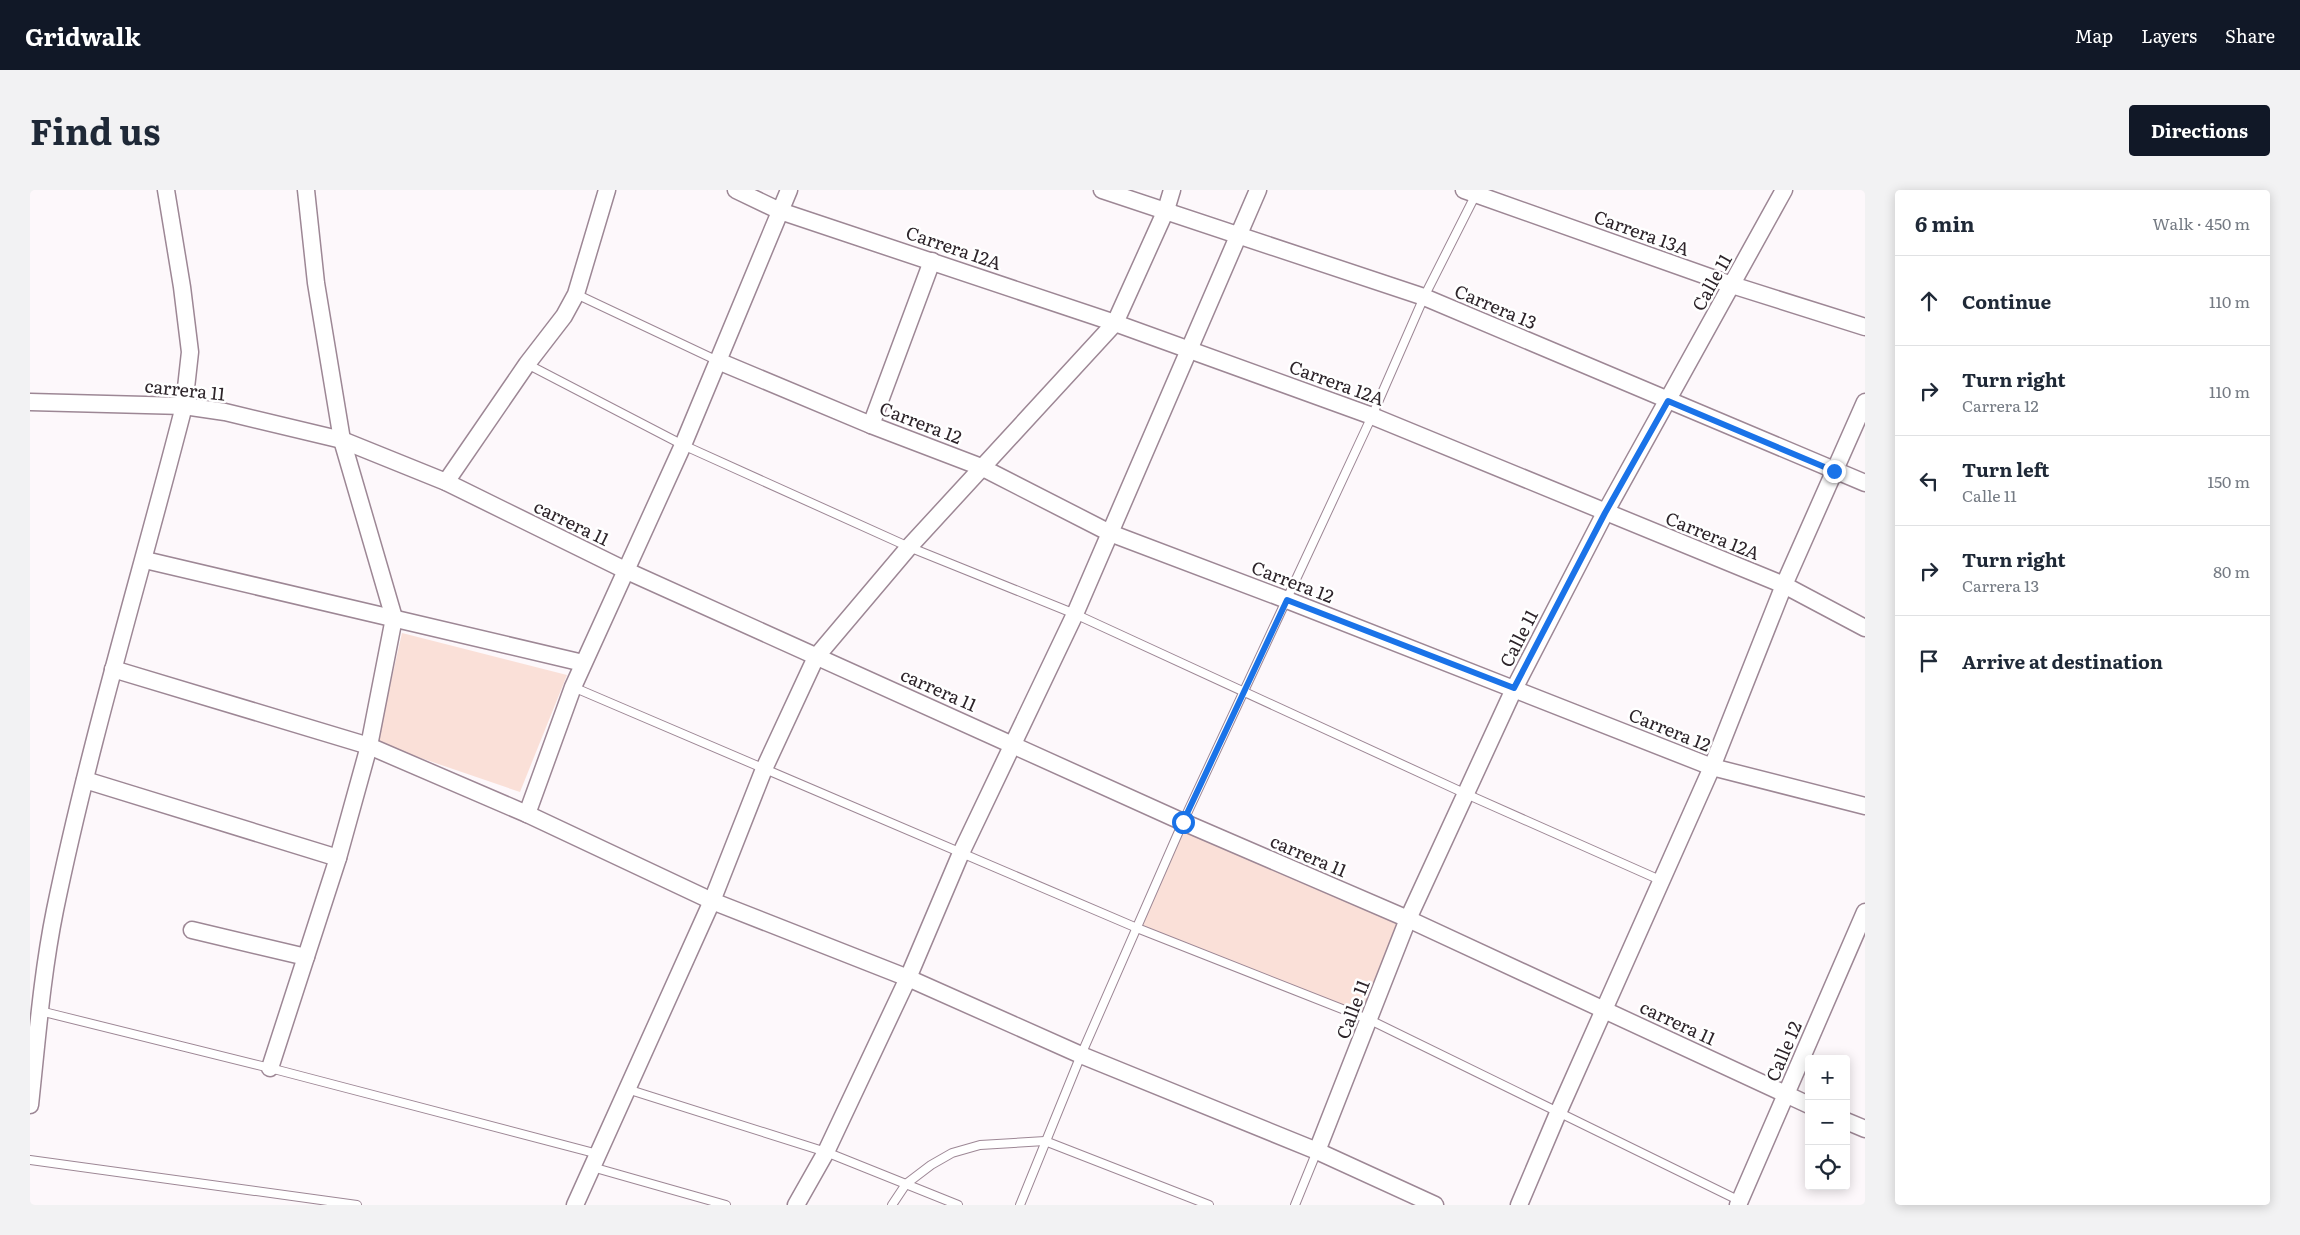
<!DOCTYPE html>
<html lang="en">
<head>
<meta charset="utf-8">
<style>
  :root { --surface:#fff; --page:#f2f2f3; --text:#1f2937; --muted:#747a83; --line:#e0e1e3; --accent:#111827 }
  body { margin:0; font-family:Literata,serif; background:var(--page); color:var(--text) }
  .controls { position:absolute; right:15px; bottom:15px; display:grid; overflow:hidden; border-radius:5px; box-shadow:0 2px 12px #0003 }
  .controls button { width:45px; height:45px; display:grid; place-items:center; padding:0; border:0; border-bottom:1px solid var(--line); background:var(--surface); color:var(--text); font:25px sans-serif }
  .stop { position:absolute; width:15px; height:15px; margin:-11px; border:4px solid #1a73e8; border-radius:50%; background:#fff }
  .stop.end { background:#1a73e8; border-color:#fff; box-shadow:0 1px 5px #0008 }
  .list { margin:0; padding:0; list-style:none }
  h2 { display:flex; justify-content:space-between; align-items:center; height:65px; margin:0; padding:0 20px; font-size:21px }
  h2 small { font-size:16px; font-weight:400; color:var(--muted) }
  .list li { display:grid; grid-template-columns:32px 1fr auto; gap:15px; align-items:center; box-sizing:border-box; height:90px; padding:0 20px; border-top:1px solid var(--line) }
  .list b { display:block; font-size:19px; white-space:nowrap }
  .list p { margin:0; font-size:16px; white-space:nowrap; color:var(--muted) }
  .list em { font-size:16px; font-style:normal; color:var(--muted) }
  .icon { flex:none; width:28px; height:28px; fill:none; stroke:currentColor; stroke-width:2; stroke-linecap:round; stroke-linejoin:round }
  .map { position:relative; flex:none; width:1835px; height:1015px; overflow:hidden; border-radius:5px }
  header { display:flex; align-items:center; gap:30px; box-sizing:border-box; height:70px; padding:0 25px; background:var(--accent); color:#fff }
  header strong { font-size:24px }
  nav { display:flex; gap:28px; margin-inline-start:auto; font-size:18px }
  .intro { display:flex; align-items:center; justify-content:space-between; box-sizing:border-box; height:120px; padding:0 30px }
  h1 { margin:0; font-size:35px }
  .button { padding:12px 22px; border-radius:5px; background:var(--accent); color:#fff; font-size:18px; font-weight:700 }
  main { display:flex; gap:30px; padding:0 30px }
  aside { flex:1; background:var(--surface); border-radius:5px; box-shadow:0 2px 12px #0003 }
  .map>svg:first-child { display:block }
  .green { fill:#fae0d8 }
  .lines { fill:none; stroke-linecap:round; stroke-linejoin:round }
  .lane-casing { stroke:#9d8795; stroke-width:10 }
  .street-casing { stroke:#9d8795; stroke-width:19 }
  .lane { stroke:#fff; stroke-width:8 }
  .street { stroke:#fff; stroke-width:16 }
  .route { stroke:#1a73e8; stroke-width:6 }
  .labels { text-anchor:middle; dominant-baseline:central; stroke-width:5; stroke-linejoin:round; paint-order:stroke }
  .street-label { font-size:18px; fill:#2d242a; stroke:#fff }
</style>
</head>
<body>
<header>
<strong>Gridwalk</strong>
<nav><a>Map</a><a>Layers</a><a>Share</a></nav>
</header>
<div class="intro"><h1>Find us</h1><a class="button">Directions</a></div>
<main>
<div class="map">
<svg width="1835" height="1015" viewBox="0 0 1835 1015">
  <rect width="100%" height="100%" fill="#fdf8fb"/>
  <g class="green">
    <polygon points="372,443 537,485 490,602 347,553"/>
    <polygon points="1156,636 1372,732 1337,827 1112,736"/>
  </g>
  <g class="lines">
    <defs>
      <g id="lane">
        <polyline points="546,104 688,171"/>
        <polyline points="497,174 653,255 879,357 1045,424 1434,603 1630,690"/>
        <polyline points="543,497 1107,738 1340,830 1710,1011"/>
        <polyline points="10,821 240,878 568,964"/>
        <polyline points="597,899 796,962 928,1015"/>
        <polyline points="0,970 327,1015"/>
        <polyline points="562,977 696,1015"/>
        <polyline points="862,1015 876,994 901,975 922,963 950,955 1015,951 1179,1015"/>
        <polyline points="990,1015 1051,865 1153,632 1342,226 1394,107 1446,4"/>
        <polyline points="1265,1015 1287,961"/>
      </g>
      <g id="street">
        <polyline points="706,0 750,21 1085,133 1342,226 1754,395 1835,438"/>
        <polyline points="1072,0 1394,107 1835,293"/>
        <polyline points="1434,0 1702,95 1835,137"/>
        <polyline points="688,171 841,235 951,277 1080,343 1257,410 1682,577 1835,616"/>
        <polyline points="0,212 154,216 195,222 312,250 416,292 597,381 1153,632 1378,729 1779,915"/>
        <polyline points="841,235 902,71"/>
        <polyline points="416,292 497,174 534,126 546,104 577,0"/>
        <polyline points="115,370 553,473"/>
        <polyline points="83,479 339,556 497,624 682,711 878,788 1051,865 1287,961 1405,1015"/>
        <polyline points="55,590 308,668"/>
        <polyline points="497,624 543,497 653,255 759,0"/>
        <polyline points="162,740 276,767"/>
        <polyline points="240,878 308,668 339,556 364,428 312,250 286,93 276,0"/>
        <path d="M0,915c7,-65 12,-131 25,-195 35,-170 86,-336 129,-504l6,-54 -8,-65 -16,-97"/>
        <polyline points="1816,931 1835,939"/>
        <polyline points="1287,961 1378,729 1484,499 1575,323 1754,0"/>
        <polyline points="545,1015 682,711 734,579 786,467 879,357 1085,133 1136,20 1142,0"/>
        <polyline points="766,1015 796,962 878,788 931,663 1045,424 1228,0"/>
        <polyline points="1489,1015 1528,923 1682,577 1754,395 1835,212"/>
        <polyline points="1708,1015 1835,722"/>
      </g>
    </defs>
    <use href="#lane" class="lane-casing"/>
    <use href="#street" class="street-casing"/>
    <use href="#lane" class="lane"/>
    <use href="#street" class="street"/>
  </g>
  <g class="lines">
    <polyline class="route" points="1153,632 1257,410 1484,498 1575,323 1638,211 1804,281"/>
  </g>
  <g class="labels">
    <g class="street-label">
      <text transform="translate(1612 42) rotate(20)">Carrera 13A</text>
      <text transform="translate(924 57) rotate(19)">Carrera 12A</text>
      <text transform="translate(1681 92) rotate(-61)">Calle 11</text>
      <text transform="translate(1466 116) rotate(23)">Carrera 13</text>
      <text transform="translate(1307 192) rotate(20)">Carrera 12A</text>
      <text transform="translate(155 199) rotate(6)">carrera 11</text>
      <text transform="translate(891 232) rotate(21)">Carrera 12</text>
      <text transform="translate(542 332) rotate(26)">carrera 11</text>
      <text transform="translate(1683 345) rotate(22)">Carrera 12A</text>
      <text transform="translate(1263 391) rotate(21)">Carrera 12</text>
      <text transform="translate(1488 448) rotate(-63)">Calle 11</text>
      <text transform="translate(909 499) rotate(24)">carrera 11</text>
      <text transform="translate(1640 539) rotate(22)">Carrera 12</text>
      <text transform="translate(1279 665) rotate(23)">carrera 11</text>
      <text transform="translate(1322 819) rotate(-69)">Calle 11</text>
      <text transform="translate(1648 832) rotate(25)">carrera 11</text>
      <text transform="translate(1753 861) rotate(-67)">Calle 12</text>
    </g>
  </g>
</svg>
<div class="controls">
<button>+</button>
<button>−</button>
<button><svg class="icon" aria-label="locate" viewBox="0 0 24 24"><circle cx="12" cy="12" r="6"/><path d="M12 2v4M12 18v4M2 12h4M18 12h4"/></svg></button>
</div>
<div class="stop" style="left:1153px;top:632px"></div>
<div class="stop end" style="left:1804px;top:281px"></div>
</div>
<aside>
<h2>6 min<small>Walk · 450 m</small></h2>
<ul class="list">
<li><svg class="icon" aria-label="ahead" viewBox="0 0 24 24"><path d="M12 20V5M6 11l6-6 6 6"/></svg><div><b>Continue</b></div><em>110 m</em></li>
<li><svg class="icon" aria-label="right" viewBox="0 0 24 24"><path d="M7 20v-9h11M14 6l5 5-5 5"/></svg><div><b>Turn right</b><p>Carrera 12</p></div><em>110 m</em></li>
<li><svg class="icon" aria-label="left" viewBox="0 0 24 24"><path d="M17 20v-9H6M10 6l-5 5 5 5"/></svg><div><b>Turn left</b><p>Calle 11</p></div><em>150 m</em></li>
<li><svg class="icon" aria-label="right" viewBox="0 0 24 24"><path d="M7 20v-9h11M14 6l5 5-5 5"/></svg><div><b>Turn right</b><p>Carrera 13</p></div><em>80 m</em></li>
<li><svg class="icon" aria-label="arrive" viewBox="0 0 24 24"><path d="M6 21V4h12l-3 4 3 4H6"/></svg><div><b>Arrive at destination</b></div></li>
</ul>
</aside>
</main>
</body>
</html>
